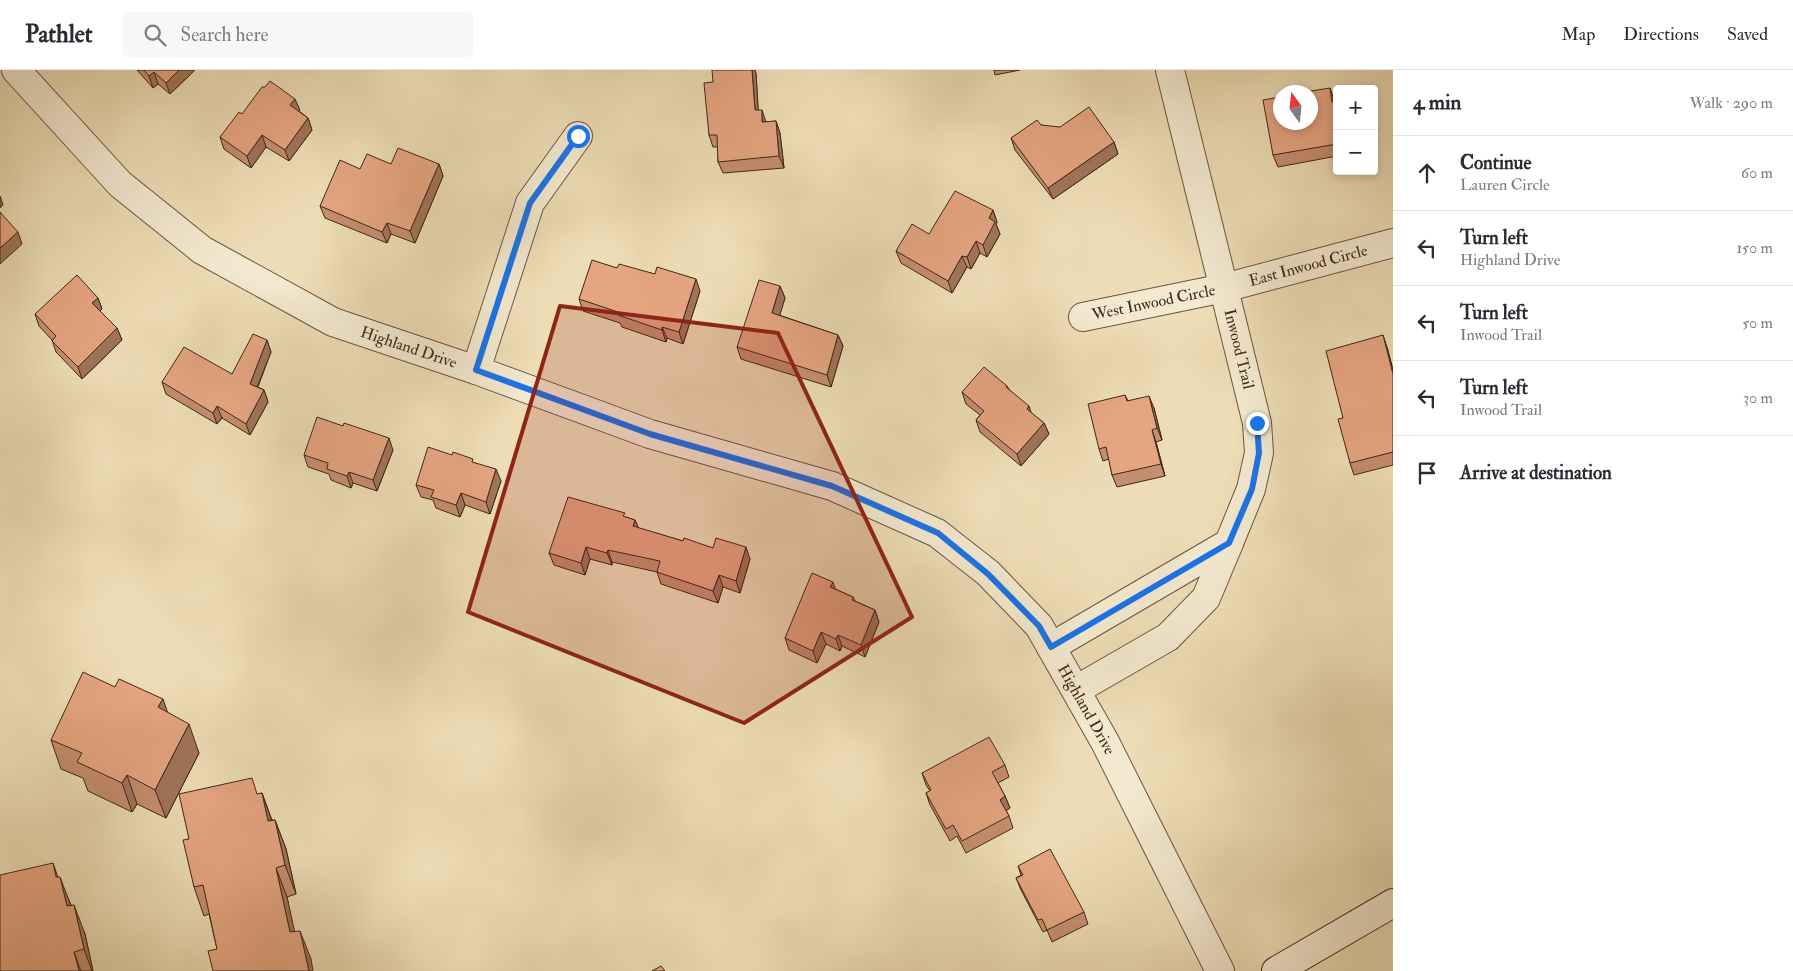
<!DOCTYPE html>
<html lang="en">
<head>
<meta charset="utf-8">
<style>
  :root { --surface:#fff; --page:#f7f7f7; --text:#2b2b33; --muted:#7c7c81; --line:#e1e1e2 }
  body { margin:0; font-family:"IM FELL Double Pica",serif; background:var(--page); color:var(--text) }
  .controls { position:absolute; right:15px; top:15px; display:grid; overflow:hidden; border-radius:5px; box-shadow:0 2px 8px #0003 }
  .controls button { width:45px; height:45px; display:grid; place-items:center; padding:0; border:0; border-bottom:1px solid var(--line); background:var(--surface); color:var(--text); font:25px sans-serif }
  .compass { position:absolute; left:1273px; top:15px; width:45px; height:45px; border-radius:50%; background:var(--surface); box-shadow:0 2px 8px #0003; rotate:345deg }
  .stop { position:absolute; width:15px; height:15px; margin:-11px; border:4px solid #1a73e8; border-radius:50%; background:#fff }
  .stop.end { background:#1a73e8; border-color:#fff; box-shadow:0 1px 5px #0008 }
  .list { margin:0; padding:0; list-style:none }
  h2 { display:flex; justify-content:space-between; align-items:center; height:65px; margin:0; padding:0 20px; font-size:21px }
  h2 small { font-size:16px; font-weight:400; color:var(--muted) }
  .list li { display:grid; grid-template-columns:32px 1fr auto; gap:15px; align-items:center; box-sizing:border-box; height:75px; padding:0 20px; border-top:1px solid var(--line) }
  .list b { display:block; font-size:19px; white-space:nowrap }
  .list p { margin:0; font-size:16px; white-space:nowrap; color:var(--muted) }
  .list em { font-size:16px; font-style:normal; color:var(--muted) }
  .icon { flex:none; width:28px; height:28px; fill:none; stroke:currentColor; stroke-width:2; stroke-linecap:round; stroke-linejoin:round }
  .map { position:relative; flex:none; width:1393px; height:901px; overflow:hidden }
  header { display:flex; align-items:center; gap:30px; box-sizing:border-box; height:70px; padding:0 25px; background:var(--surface); border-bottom:1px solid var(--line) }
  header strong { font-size:24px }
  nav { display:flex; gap:28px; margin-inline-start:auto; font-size:18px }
  .search { width:350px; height:45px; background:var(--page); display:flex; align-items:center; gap:12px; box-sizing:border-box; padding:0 18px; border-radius:5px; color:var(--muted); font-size:19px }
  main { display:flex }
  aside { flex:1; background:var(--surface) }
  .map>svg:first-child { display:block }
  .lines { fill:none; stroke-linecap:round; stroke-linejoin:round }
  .street-casing { stroke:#6b5540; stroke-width:30 }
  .secondary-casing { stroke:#402818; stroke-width:30 }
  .street { stroke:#f3e9d0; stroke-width:28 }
  .secondary { stroke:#f3e9d0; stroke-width:28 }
  .wall { fill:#c58e6f; stroke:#402818 }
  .shaded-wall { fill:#a0745a; stroke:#402818 }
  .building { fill:#e5a581; stroke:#402818 }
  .route { stroke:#1a73e8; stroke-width:6 }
  .marked { fill:#8f2418; fill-opacity:0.2; stroke:#8f2418; stroke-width:4; stroke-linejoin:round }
  .labels { text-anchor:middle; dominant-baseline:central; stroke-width:5; stroke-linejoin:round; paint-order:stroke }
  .street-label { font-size:16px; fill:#402818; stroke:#f3e9d0 }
</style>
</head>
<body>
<header>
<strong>Pathlet</strong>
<div class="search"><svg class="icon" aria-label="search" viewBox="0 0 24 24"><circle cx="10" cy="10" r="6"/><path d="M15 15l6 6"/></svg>Search here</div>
<nav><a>Map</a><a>Directions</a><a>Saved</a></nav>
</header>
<main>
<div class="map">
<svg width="1393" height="901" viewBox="0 0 1393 901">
  <rect width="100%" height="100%" fill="#edddb6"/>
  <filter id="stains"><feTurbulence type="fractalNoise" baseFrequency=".004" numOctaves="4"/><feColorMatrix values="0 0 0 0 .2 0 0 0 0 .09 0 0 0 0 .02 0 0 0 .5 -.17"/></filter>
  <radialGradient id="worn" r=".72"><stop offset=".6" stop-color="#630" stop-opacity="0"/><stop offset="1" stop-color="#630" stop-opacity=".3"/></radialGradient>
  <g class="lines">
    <defs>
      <g id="street">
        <path id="s1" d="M16,0l104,114 82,66 131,72 143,48 174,64 182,52 105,47 51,40 51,53 66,116 115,229"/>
        <path id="s2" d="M1083,247l141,-29 169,-45"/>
        <polyline points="476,300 530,133 578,66"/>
        <polyline points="1051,577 1229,473 1251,419 1259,383 1257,353 1170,0"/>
        <polyline points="1076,620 1168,567 1206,528 1229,473"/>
      </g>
      <polyline id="secondary" points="1276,901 1393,833"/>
    </defs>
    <use href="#street" class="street-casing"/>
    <use href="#secondary" class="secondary-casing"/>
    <use href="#street" class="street"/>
    <use href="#secondary" class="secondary"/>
  </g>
  <g class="wall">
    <polygon points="137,0 195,0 170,24 158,14 153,18"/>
    <polygon points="994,0 1020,0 995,5"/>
    <polygon points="756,3 758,40 766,52 776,51 780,63 784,98 723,103 718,92 718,77 713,77 709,65 713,12"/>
    <polygon points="1334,30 1335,32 1337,32 1337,86 1278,97 1273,85"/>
    <polygon points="300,40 299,41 308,48 312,60 289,91 266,77 251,98 224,79 220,67 242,44"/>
    <polygon points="1041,55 1114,72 1118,84 1053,129 1015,80 1011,68"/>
    <polygon points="391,94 439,94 443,106 415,173 391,164 387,173 325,148 320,136 360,99"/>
    <polygon points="993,140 997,152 996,154 1000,164 987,187 980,183 971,199 967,197 952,223 901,193 896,181 929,164"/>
    <polygon points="617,198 700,221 683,274 667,268 666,272 622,257 620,253 583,241 579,229"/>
    <polygon points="780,216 785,228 779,245 838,265 843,276 831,317 741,289 737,277"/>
    <polygon points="98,228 102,239 100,241 117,258 122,270 82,309 56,282 52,270 39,256 35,244"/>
    <polygon points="267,270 271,282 258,317 264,320 268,332 250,365 222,348 217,354 166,324 162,312 232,304"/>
    <polygon points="1387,277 1393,300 1393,395 1354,405 1350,393 1343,348"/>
    <polygon points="1007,316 1009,319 1031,343 1044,353 1049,364 1021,396 980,362 976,350 980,345 966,334 962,322"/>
    <polygon points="1125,325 1128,331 1154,338 1162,370 1156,372 1165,406 1117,417 1112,405 1109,389 1103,391 1099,379"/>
    <polygon points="393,380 377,421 353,413 351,418 331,410 329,404 308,397 304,385"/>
    <polygon points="475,393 501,411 490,444 465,435 460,447 436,438 433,430 421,427 416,415"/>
    <polygon points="626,447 635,450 638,458 683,471 713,478 750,489 740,523 723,517 718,533 661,514 657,502 612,492 612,495 590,489 585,505 554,495 549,483"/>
    <polygon points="835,519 853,527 855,531 875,540 879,552 865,587 842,576 840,581 826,574 817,593 789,580 785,568"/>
    <polygon points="168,643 199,683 166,748 137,734 132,742 88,721 83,708 61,699 51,670"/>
    <polygon points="1005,695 1009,707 998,713 1005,726 1010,738 1006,740 1009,746 1013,758 966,783 957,766 950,771 930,735 926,723 930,721 926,715 922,703"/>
    <polygon points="262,723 272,750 275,750 286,779 296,824 287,827 294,862 311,889 217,879 209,844 204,846 194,817 189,769 258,724"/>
    <polygon points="1018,796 1084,842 1088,854 1052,872 1047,860 1043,862 1021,820 1016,808 1021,805"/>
    <polygon points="58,807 85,864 93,901 0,901"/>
  </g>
  <g class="shaded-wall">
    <polygon points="179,0 195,0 170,24 166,13"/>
    <polygon points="752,0 755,0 756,3 759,52 755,40"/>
    <polygon points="154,2 158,14 153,18 149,6"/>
    <polygon points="1330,18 1334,30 1336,44 1332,32"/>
    <polygon points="295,29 300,40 294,47 290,35"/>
    <polygon points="762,40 766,52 762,52"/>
    <polygon points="308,48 312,60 289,91 285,80"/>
    <polygon points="776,51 780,63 784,98 779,86"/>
    <polygon points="262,65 266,77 251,98 247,86"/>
    <polygon points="1114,72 1118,84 1053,129 1048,118"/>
    <polygon points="439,94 443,106 415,173 410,161"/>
    <polygon points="0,126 3,135 0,138"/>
    <polygon points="993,140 997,152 996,154 1000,164 987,187 983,175 989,148"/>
    <polygon points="387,153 391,164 387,173 382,162"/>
    <polygon points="18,162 22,174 0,194 0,178"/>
    <polygon points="976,171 980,183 971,199 967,187"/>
    <polygon points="962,186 967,197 952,223 948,211"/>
    <polygon points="696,209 700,221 683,274 679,262"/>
    <polygon points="780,216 785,228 777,255 772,243"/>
    <polygon points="98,228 102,239 97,244 92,233"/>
    <polygon points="662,257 667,268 666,272 662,260"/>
    <polygon points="117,258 122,270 82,309 78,297"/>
    <polygon points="838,265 843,276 831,317 827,305"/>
    <polygon points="1383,265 1387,277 1393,300 1393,304"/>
    <polygon points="267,270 271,282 254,325 250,314"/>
    <polygon points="264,320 268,332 250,365 246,354"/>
    <polygon points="1149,326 1154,338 1162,370 1157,358"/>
    <polygon points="217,336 222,348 217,354 213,343"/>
    <polygon points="1029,336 1033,348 1027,339"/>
    <polygon points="1044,353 1049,364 1021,396 1017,384"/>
    <polygon points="1152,360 1156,372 1165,406 1161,394"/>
    <polygon points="389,368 393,380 377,421 373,410"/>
    <polygon points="496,399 501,411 490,444 486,432"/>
    <polygon points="349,402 353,413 351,418 347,406"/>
    <polygon points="461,423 465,435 460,447 456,435"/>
    <polygon points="635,450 640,461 633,456"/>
    <polygon points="586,477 590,489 585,505 581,493"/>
    <polygon points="746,477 750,489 740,523 736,511"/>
    <polygon points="608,480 612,492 612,495 607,483"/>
    <polygon points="719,505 723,517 718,533 713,521"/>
    <polygon points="833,512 837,524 830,517"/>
    <polygon points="875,540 879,552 865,587 861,575"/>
    <polygon points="821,562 826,574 817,593 813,581"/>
    <polygon points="838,565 842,576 840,581 836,569"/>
    <polygon points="163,629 173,658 158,637"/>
    <polygon points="189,654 199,683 166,748 155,720"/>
    <polygon points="127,705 137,734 132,742 122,713"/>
    <polygon points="262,723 272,752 268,751"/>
    <polygon points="1005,726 1010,738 1004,742 1000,730"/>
    <polygon points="275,750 286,779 296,824 285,795"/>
    <polygon points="53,793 63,822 56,807"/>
    <polygon points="276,798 287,827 301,891 290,862"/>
    <polygon points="60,807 71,836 67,836"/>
    <polygon points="74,835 85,864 93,901 92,901 84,879"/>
    <polygon points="300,861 311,889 313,901 309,901"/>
    <polygon points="74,882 81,901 79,901"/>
  </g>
  <g class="building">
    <polygon points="144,0 179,0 166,13 154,2 149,6"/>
    <polygon points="712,0 752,0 755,40 762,40 762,52 776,51 779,86 718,92 717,65 709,65 704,13 713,12"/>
    <polygon points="270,11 295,29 290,35 308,48 285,80 262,65 247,86 220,67 239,42 242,44 262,17 265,17"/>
    <polygon points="1330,18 1332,32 1337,32 1337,74 1273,85 1263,30 1280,27 1280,52 1310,52 1310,22 1305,22"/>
    <polygon points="1089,37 1114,72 1048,118 1011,68 1037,50 1041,55 1060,57"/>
    <polygon points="398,78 439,94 410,161 387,153 382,162 320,136 340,90 360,99 367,84 391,94"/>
    <polygon points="955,121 993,140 989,148 995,152 983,175 976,171 967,187 962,186 948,211 896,181 912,154 929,164"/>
    <polygon points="0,142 18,162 0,178"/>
    <polygon points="592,190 617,198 619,194 655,204 657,197 696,209 679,262 662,257 662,260 618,245 618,242 579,229"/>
    <polygon points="77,205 98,228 92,233 117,258 78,297 52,271 56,266 35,244"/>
    <polygon points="759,210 780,216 772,243 838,265 827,305 737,277"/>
    <polygon points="253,264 267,270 250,314 264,320 246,354 217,336 213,343 162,312 184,277 232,304"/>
    <polygon points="1383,265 1393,304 1393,382 1350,393 1338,349 1343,348 1326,281"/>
    <polygon points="984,297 1007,316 1006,317 1029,336 1027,339 1044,353 1017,384 976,350 984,341 962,322"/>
    <polygon points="1125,325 1127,331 1149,326 1157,358 1152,360 1161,394 1112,405 1106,377 1099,379 1088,334"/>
    <polygon points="317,347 343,356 344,353 389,368 373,410 349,402 347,406 327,399 328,393 304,385"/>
    <polygon points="428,377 452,385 453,382 473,389 472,392 496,399 486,432 461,423 456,435 431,427 434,420 416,415"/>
    <polygon points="568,427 625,443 623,446 635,450 633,456 683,471 684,468 713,478 716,468 746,477 736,511 719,505 713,521 657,502 660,491 608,480 607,483 586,477 581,493 549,483"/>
    <polygon points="812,503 833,512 830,517 853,527 852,530 875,540 861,575 838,565 836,569 821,562 813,581 785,568"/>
    <polygon points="83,602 115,617 119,609 163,629 158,637 189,654 155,720 127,705 122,713 77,692 82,683 51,670"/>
    <polygon points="989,667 1005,695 992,702 1005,726 1000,730 1009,746 962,771 953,755 946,759 926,723 931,720 922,703"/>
    <polygon points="252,708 257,724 262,723 268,751 275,750 285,795 276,798 290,862 300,861 309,901 213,901 208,881 217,879 203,815 194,817 183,770 189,769 179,724"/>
    <polygon points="1050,779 1084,842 1047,860 1042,849 1038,850 1016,808 1023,805 1018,796"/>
    <polygon points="53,793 56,807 60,807 67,836 74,835 84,879 74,882 79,901 0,901 0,805"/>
    <polygon points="661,896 665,901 652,901"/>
  </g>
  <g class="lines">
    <polyline class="route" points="578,66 530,133 476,300 650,364 832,416 938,463 988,504 1039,556 1051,577 1229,473 1252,419 1259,383 1257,353"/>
  </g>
  <path class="marked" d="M560,236l218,27 134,284 -168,106 -276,-111z"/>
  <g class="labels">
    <g class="street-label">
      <text stroke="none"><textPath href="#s2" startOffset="231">East Inwood Circle</textPath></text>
      <text stroke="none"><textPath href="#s2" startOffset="72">West Inwood Circle</textPath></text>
      <text stroke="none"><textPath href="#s1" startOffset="489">Highland Drive</textPath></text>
      <text transform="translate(1239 279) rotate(76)">Inwood Trail</text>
      <text stroke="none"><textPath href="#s1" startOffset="1284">Highland Drive</textPath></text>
    </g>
  </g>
  <rect width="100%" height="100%" filter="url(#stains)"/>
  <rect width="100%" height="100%" fill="url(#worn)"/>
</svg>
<div class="controls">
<button>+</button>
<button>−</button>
</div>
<svg class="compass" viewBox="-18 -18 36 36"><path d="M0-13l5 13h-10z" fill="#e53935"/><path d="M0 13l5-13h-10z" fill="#7c7c81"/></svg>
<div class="stop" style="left:578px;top:66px"></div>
<div class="stop end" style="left:1257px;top:353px"></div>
</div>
<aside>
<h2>4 min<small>Walk · 290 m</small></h2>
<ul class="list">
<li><svg class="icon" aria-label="ahead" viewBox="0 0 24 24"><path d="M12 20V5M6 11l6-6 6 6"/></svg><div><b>Continue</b><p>Lauren Circle</p></div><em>60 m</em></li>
<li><svg class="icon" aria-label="left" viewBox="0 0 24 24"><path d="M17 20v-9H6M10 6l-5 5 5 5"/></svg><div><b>Turn left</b><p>Highland Drive</p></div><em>150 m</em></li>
<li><svg class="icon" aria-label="left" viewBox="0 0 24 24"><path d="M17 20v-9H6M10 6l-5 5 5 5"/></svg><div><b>Turn left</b><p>Inwood Trail</p></div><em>50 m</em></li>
<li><svg class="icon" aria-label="left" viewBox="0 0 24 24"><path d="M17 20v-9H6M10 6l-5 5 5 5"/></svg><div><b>Turn left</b><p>Inwood Trail</p></div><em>30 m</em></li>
<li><svg class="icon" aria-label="arrive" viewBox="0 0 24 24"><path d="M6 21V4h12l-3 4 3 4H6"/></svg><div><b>Arrive at destination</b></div></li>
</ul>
</aside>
</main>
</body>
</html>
